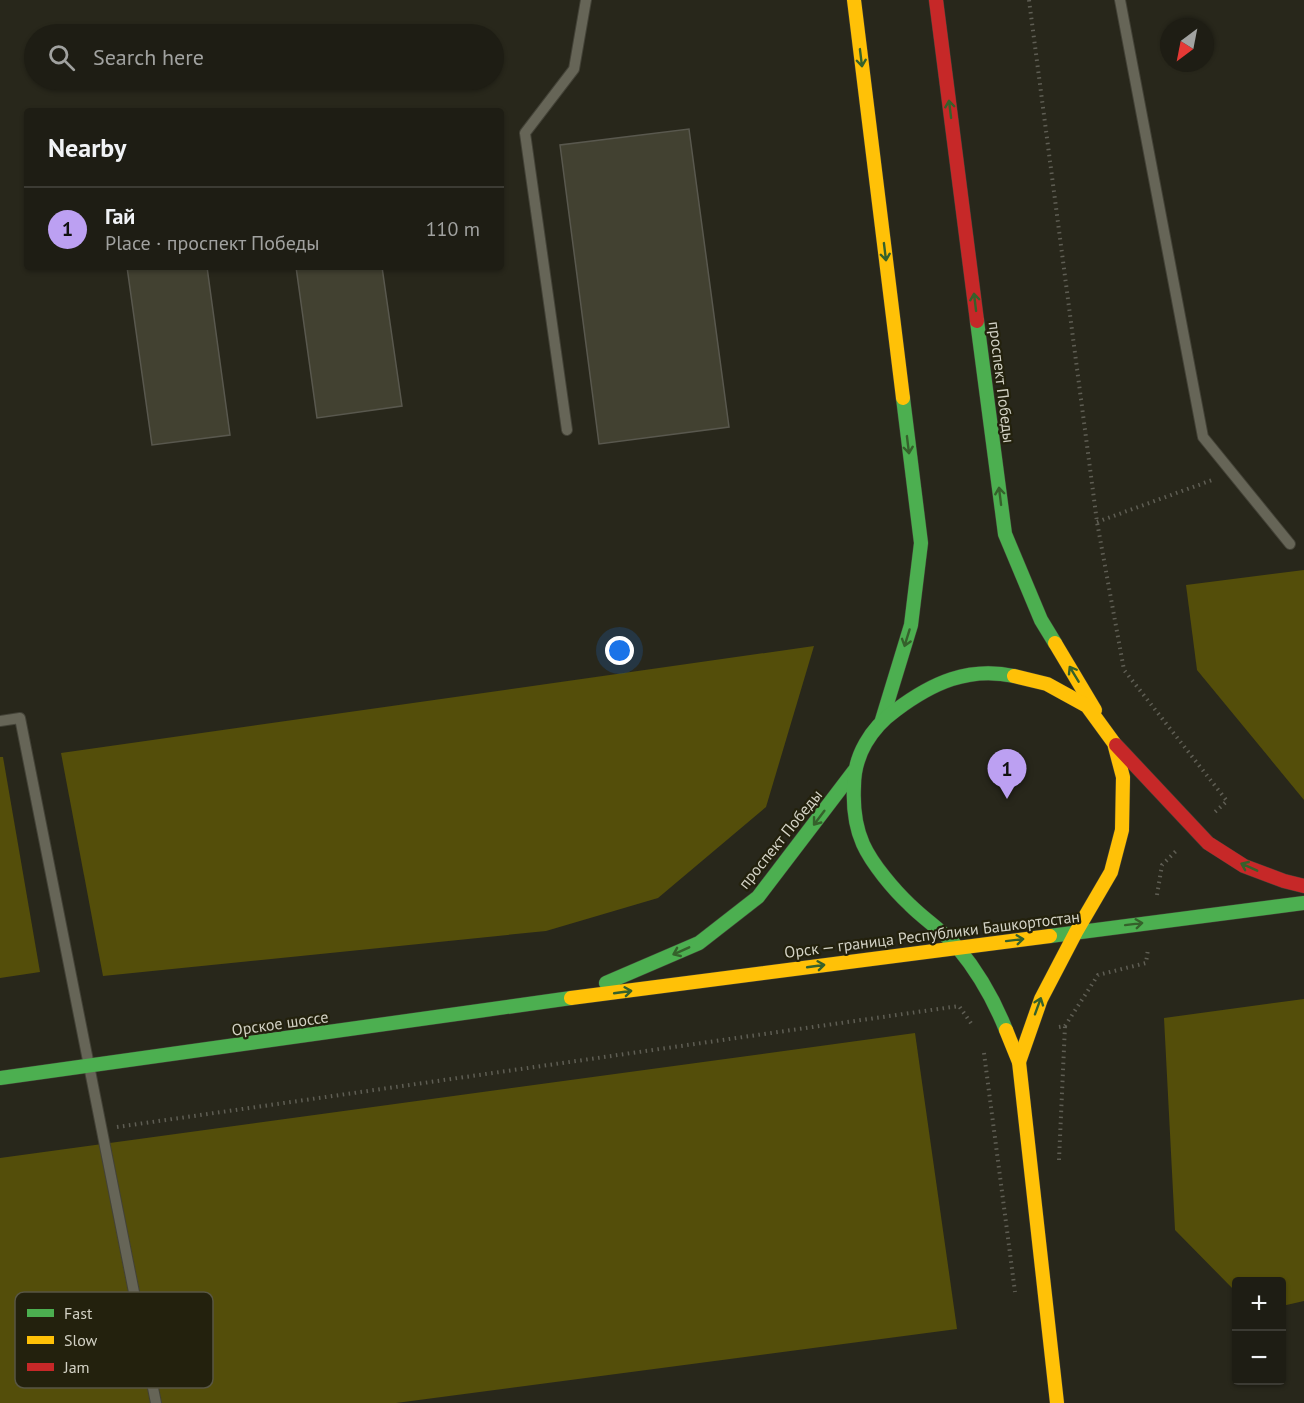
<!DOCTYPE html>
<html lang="en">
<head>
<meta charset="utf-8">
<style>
  :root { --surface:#1e1d14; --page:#2b2a22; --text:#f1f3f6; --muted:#a1a2a0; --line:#3c3b34; --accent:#bca0f2 }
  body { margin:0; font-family:"PT Sans",sans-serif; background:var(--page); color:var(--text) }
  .controls { position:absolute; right:18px; bottom:18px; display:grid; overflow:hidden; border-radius:6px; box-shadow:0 2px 4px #0004 }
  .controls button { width:54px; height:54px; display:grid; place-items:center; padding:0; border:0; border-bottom:2px solid var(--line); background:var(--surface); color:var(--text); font:30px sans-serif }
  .compass { position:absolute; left:1160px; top:18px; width:54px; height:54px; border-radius:50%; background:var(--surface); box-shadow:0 2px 4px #0004; rotate:212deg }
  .you { position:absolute; left:620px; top:651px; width:21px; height:21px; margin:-15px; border:4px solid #fff; border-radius:50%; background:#1a73e8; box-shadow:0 0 0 9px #1a73e833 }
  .badge { display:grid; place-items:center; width:39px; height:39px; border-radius:50%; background:var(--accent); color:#111; font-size:20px; font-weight:700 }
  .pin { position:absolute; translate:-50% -50px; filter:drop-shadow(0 2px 3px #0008) }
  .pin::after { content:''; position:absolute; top:32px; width:21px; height:18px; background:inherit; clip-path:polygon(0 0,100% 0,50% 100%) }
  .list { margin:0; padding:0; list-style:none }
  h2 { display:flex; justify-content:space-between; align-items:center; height:78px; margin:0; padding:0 24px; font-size:26px }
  h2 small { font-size:20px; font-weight:400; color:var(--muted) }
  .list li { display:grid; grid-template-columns:39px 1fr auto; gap:18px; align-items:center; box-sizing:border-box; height:84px; padding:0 24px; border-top:2px solid var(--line) }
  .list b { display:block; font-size:22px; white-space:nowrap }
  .list p { margin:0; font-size:20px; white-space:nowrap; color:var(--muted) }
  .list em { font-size:20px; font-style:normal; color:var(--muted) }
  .icon { flex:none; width:33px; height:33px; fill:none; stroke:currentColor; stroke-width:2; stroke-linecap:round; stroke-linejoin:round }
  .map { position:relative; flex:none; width:1304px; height:1403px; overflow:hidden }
  .search { position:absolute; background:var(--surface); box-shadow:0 2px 4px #0004; left:24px; top:24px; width:480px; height:66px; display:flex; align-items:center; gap:15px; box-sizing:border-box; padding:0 21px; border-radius:33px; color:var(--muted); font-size:22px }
  .panel { position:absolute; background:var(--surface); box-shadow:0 2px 4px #0004; left:24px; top:108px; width:480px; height:162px; border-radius:6px }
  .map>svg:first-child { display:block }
  .green { fill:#544e0a }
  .building { fill:#424131; stroke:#59584e; stroke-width:1.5 }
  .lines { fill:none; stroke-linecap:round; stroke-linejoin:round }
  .lane-casing { stroke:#434237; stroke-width:12 }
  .fast-casing { stroke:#434237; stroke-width:15 }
  .slow-casing { stroke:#434237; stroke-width:15 }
  .jam-casing { stroke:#434237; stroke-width:15 }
  .path { stroke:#5f5e54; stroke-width:4; stroke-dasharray:1.5 4.5; stroke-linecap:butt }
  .lane { stroke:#666557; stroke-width:10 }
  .fast { stroke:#4caf50; stroke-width:14 }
  .slow { stroke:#ffc107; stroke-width:14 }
  .jam { stroke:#c62828; stroke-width:14 }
  .oneway { stroke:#35612b }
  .labels { text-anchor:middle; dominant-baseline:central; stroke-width:4.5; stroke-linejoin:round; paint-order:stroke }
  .street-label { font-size:16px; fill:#d3d2c5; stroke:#23210d }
  .key { fill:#23210d; stroke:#585644; stroke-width:1.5 }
  .key-label { font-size:16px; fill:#d3d2c5 }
</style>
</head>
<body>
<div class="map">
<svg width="1304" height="1403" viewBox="0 0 1304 1403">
  <rect width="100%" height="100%" fill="#28271b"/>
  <g class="green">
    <polygon points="1304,570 1304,800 1197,670 1186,585"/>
    <polygon points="814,646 766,807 658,898 546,931 103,976 61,753"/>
    <polygon points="0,757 3,757 40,972 0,978"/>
    <polygon points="1304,999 1304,1301 1282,1306 1282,1282 1236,1282 1236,1292 1175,1230 1164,1018"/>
    <polygon points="915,1033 957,1329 396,1403 0,1403 0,1158"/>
  </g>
  <g class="building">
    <polygon points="689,129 729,427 599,444 560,145"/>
    <polygon points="127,267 207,267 230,435 152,445"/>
    <polygon points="296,267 382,267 402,406 317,418"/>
  </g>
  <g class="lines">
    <defs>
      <g id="lane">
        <polyline points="1120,0 1203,437 1290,544"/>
        <polyline points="567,430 525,133 574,69 586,0"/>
        <polyline points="0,721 20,718 156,1403"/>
      </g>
      <g id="fast">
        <polyline points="977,321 1005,534 1041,620 1055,643"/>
        <polyline points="882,720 911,625 921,543 903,398"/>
        <polyline points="1050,936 1304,903"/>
        <polyline points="606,983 699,943 758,897 854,771"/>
        <path d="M1006,1030c-12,-30 -28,-58 -48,-82 -14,-16 -33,-28 -48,-43 -16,-15 -38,-41 -47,-61 -8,-18 -10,-39 -9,-58 0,-31 17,-58 42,-76 36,-27 73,-44 118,-34"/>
        <polyline points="0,1078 571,998"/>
      </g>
      <g id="slow">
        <polyline points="854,0 903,398"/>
        <polyline points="1055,643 1095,710"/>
        <polyline points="1014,676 1047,684 1087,706 1114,743 1123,777 1122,830 1111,872 1076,932 1041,999 1019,1062"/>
        <polyline points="571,998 1050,936"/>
        <polyline points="1006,1030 1019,1062 1057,1403"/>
      </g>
      <g id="jam">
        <polyline points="936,0 977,321"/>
        <polyline points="1116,745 1208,843 1244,866 1284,881 1304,886"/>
      </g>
    </defs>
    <use href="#lane" class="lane-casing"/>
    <use href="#fast" class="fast-casing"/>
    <use href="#slow" class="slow-casing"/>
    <use href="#jam" class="jam-casing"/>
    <g class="path">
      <polyline points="1029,0 1097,522 1124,670 1227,801 1215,812"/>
      <polyline points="1097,522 1215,479"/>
      <polyline points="1157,895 1162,865 1178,849"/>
      <polyline points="1059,1027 1065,1026 1098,975 1146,963 1148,949"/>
      <polyline points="984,1053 1015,1292"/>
      <polyline points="117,1127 959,1006 973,1026"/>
      <polyline points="1059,1160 1065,1026"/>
    </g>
    <use href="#lane" class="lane"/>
    <use href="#fast" class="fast"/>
    <use href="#slow" class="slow"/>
    <use href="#jam" class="jam"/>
  </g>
  <defs><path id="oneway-shaft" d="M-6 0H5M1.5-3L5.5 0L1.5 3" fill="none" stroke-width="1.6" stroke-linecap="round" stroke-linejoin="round" transform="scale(1.5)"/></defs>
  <g class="oneway">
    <use href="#oneway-shaft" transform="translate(861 58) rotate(83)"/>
    <use href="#oneway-shaft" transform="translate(950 109) rotate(-97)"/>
    <use href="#oneway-shaft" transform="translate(885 252) rotate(83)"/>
    <use href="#oneway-shaft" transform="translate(975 302) rotate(-97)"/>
    <use href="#oneway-shaft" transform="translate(908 445) rotate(83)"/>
    <use href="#oneway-shaft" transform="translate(1000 496) rotate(-97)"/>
    <use href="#oneway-shaft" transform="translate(907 638) rotate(107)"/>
    <use href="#oneway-shaft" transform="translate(1074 674) rotate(-121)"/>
    <use href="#oneway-shaft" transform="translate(819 818) rotate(127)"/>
    <use href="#oneway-shaft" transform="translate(1249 867) rotate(-156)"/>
    <use href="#oneway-shaft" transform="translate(1134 924) rotate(-7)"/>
    <use href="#oneway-shaft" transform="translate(1015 940) rotate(-7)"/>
    <use href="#oneway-shaft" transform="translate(681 951) rotate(156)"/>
    <use href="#oneway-shaft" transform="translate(816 966) rotate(-8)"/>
    <use href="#oneway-shaft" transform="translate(623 992) rotate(-8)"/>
    <use href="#oneway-shaft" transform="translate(1038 1006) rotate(-70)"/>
  </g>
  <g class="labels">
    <g class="street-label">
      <text transform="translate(1002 382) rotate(83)">проспект Победы</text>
      <text transform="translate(780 839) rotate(-51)">проспект Победы</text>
      <text transform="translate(932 934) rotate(-7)">Орск — граница Республики Башкортостан</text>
      <text transform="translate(280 1023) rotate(-8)">Орское шоссе</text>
    </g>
  </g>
  <rect x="15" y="1292" width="198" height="96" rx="9" class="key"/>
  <rect x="27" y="1309" width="27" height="8" fill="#4caf50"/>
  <rect x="27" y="1336" width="27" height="8" fill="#ffc107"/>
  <rect x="27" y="1363" width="27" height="8" fill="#c62828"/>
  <g class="key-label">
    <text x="64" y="1319">Fast</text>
    <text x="64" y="1346">Slow</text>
    <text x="64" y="1373">Jam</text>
  </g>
</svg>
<div class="controls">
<button>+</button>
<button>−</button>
</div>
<svg class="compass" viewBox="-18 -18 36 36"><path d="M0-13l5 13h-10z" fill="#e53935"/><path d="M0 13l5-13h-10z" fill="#a1a2a0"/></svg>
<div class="you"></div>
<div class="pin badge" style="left:1007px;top:799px">1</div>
<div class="search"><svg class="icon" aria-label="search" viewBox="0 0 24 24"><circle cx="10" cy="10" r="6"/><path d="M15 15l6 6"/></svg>Search here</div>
<section class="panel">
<h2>Nearby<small></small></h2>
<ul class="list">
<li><span class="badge">1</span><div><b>Гай</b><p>Place · проспект Победы</p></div><em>110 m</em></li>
</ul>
</section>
</div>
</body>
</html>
